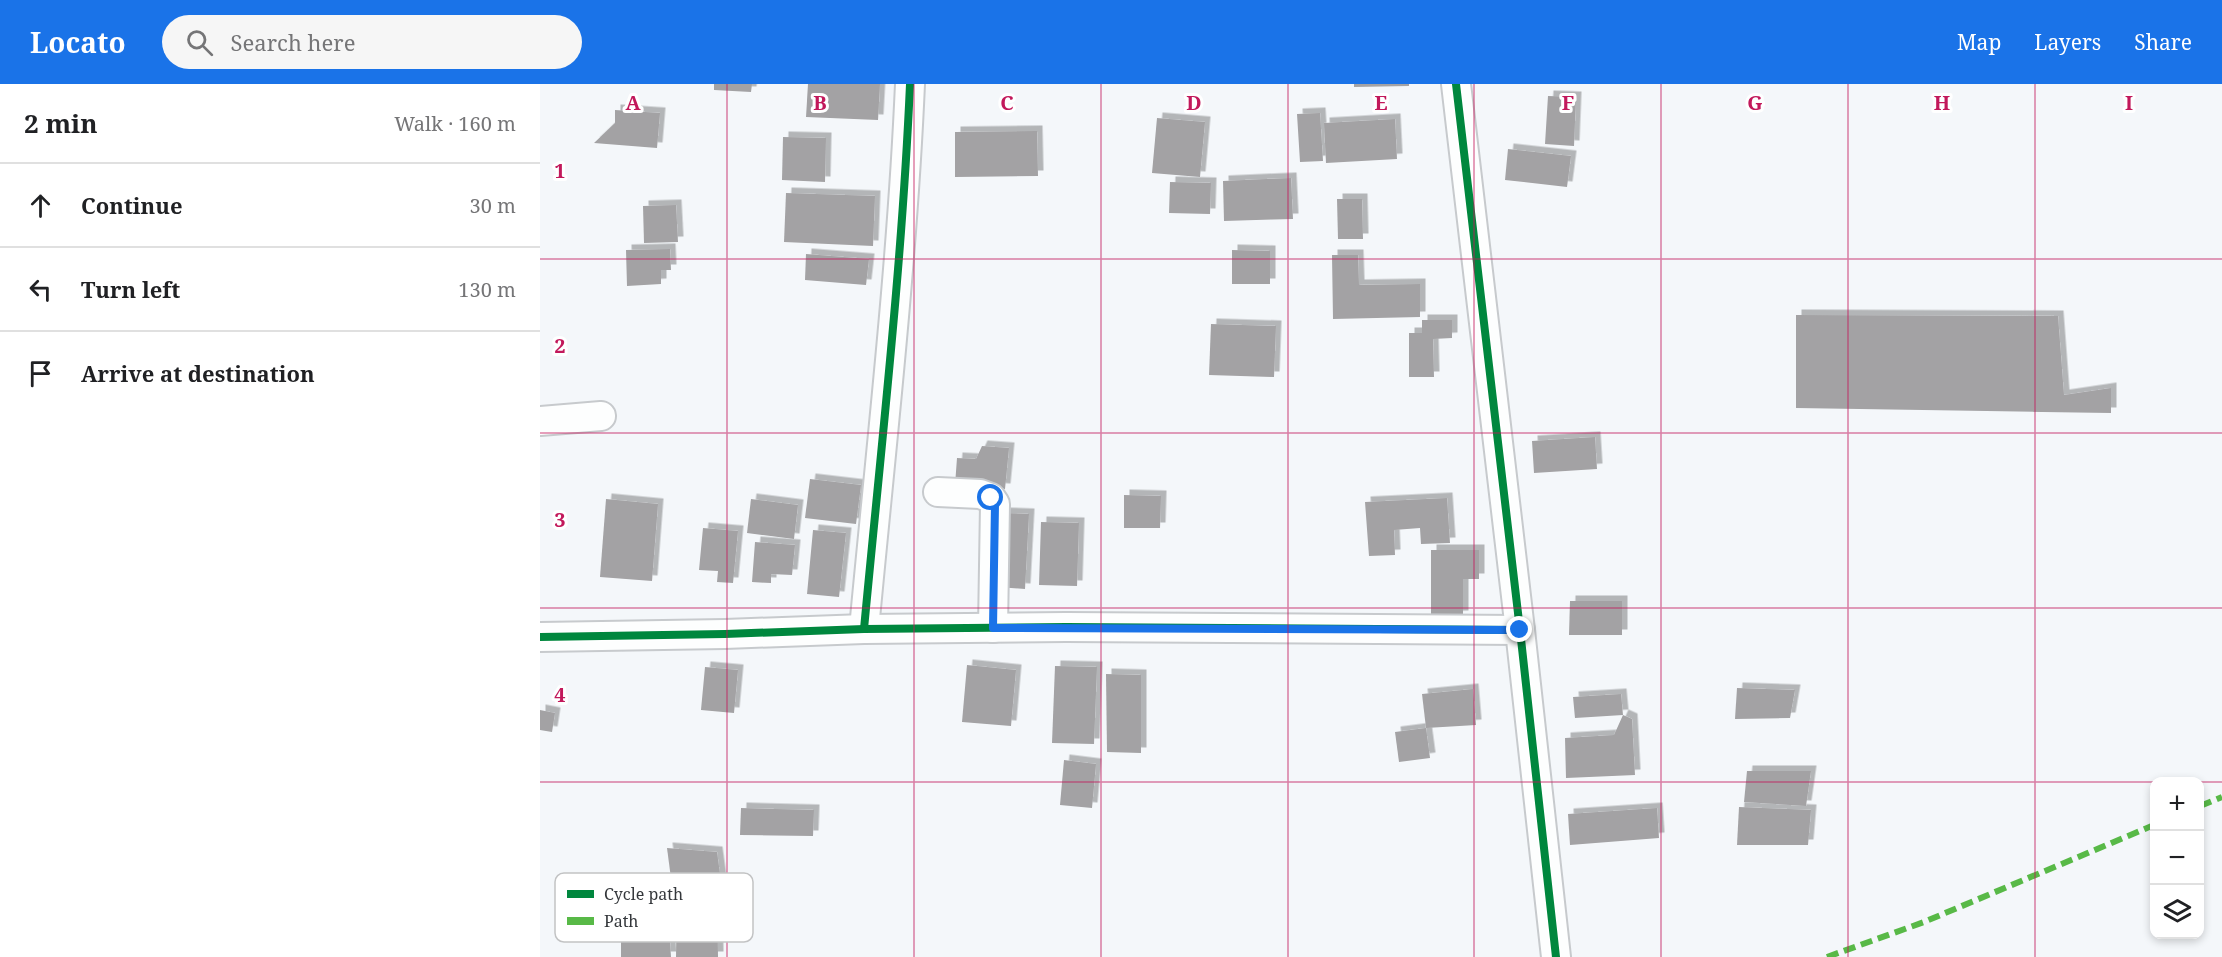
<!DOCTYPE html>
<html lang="en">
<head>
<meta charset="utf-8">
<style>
  :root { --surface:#fff; --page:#f6f6f6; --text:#202124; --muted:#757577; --line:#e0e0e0; --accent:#1a73e8 }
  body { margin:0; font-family:"Noto Serif",serif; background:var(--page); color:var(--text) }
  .controls { position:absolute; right:18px; bottom:18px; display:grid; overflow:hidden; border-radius:12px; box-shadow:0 3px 9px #0003 }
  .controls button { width:54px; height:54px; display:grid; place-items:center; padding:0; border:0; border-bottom:2px solid var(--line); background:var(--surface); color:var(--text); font:30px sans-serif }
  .stop { position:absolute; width:18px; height:18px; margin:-14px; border:4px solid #1a73e8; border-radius:50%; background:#fff }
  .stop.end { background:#1a73e8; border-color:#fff; box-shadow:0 2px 6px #0008 }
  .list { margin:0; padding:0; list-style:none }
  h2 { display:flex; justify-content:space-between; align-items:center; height:78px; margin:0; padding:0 24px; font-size:26px }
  h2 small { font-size:20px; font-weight:400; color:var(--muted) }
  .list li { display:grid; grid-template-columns:39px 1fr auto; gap:18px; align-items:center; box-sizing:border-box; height:84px; padding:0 24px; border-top:2px solid var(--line) }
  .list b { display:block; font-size:22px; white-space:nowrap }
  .list em { font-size:20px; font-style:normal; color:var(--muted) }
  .icon { flex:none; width:33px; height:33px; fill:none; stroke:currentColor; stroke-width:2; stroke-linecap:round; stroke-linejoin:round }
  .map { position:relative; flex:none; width:1682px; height:873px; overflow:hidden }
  header { display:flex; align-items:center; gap:36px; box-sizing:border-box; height:84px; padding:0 30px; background:var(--accent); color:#fff }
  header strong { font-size:28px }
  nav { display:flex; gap:33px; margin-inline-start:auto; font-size:21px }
  .search { width:420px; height:54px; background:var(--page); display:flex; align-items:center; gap:15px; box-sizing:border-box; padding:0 21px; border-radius:33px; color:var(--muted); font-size:22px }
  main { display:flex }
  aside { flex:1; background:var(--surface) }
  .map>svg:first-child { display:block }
  .building { fill:#a3a2a4; filter:url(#shadow) }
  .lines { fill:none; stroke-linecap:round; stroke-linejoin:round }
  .minor-casing { stroke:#c7cacd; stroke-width:32 }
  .minor { stroke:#fdfefe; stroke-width:28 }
  .quiet { stroke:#58b947; stroke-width:6; stroke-dasharray:12 6; stroke-linecap:butt }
  .cycleway-casing { stroke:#fff; stroke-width:11 }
  .cycleway { stroke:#00873e; stroke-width:8 }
  .route { stroke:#1a73e8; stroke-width:8 }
  .grid { fill:none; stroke:#c2185b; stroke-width:1.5; stroke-opacity:0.55 }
  .key { fill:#fff; stroke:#c2c3c4; stroke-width:1.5 }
  .key-label { font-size:16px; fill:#34373b }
  .grid-label { font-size:20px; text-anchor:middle; font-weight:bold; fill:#c2185b; stroke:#fff; stroke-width:6; stroke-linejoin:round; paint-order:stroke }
</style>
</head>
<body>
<header>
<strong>Locato</strong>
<div class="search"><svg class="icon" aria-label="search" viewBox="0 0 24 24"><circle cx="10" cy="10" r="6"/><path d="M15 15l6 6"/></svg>Search here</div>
<nav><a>Map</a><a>Layers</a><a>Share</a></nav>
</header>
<main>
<aside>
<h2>2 min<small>Walk · 160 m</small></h2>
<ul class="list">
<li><svg class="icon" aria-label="ahead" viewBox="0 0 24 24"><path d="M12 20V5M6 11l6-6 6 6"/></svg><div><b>Continue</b></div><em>30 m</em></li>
<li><svg class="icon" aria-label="left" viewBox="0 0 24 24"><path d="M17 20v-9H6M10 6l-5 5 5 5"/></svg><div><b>Turn left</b></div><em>130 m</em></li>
<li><svg class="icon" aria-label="arrive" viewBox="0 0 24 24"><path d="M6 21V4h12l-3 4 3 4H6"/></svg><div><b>Arrive at destination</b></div></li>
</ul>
</aside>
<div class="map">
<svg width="1682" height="873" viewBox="0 0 1682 873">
  <defs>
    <filter id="shadow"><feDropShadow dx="5.5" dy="-5.5" stdDeviation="0" flood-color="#0004"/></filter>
  </defs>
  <rect width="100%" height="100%" fill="#f4f7fa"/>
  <g class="building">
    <polygon points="174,0 212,0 211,8 174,6"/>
    <polygon points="268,0 340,0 338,36 266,33"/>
    <polygon points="814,0 869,0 869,2 814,3"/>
    <polygon points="1008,12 1036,13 1034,62 1005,60"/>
    <polygon points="75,26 120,29 117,64 54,59 75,39"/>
    <polygon points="780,29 783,77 760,78 757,30"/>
    <polygon points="617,34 665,38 660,93 612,89"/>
    <polygon points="855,35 857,75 786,79 784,39"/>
    <polygon points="497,47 498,92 415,93 415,48"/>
    <polygon points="243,53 286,54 285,98 242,96"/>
    <polygon points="968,65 1031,72 1027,103 965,96"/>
    <polygon points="751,94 753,135 684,137 683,97"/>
    <polygon points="630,98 671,99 670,130 629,129"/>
    <polygon points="246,109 335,112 333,162 244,158"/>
    <polygon points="797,115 822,115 823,155 798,155"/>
    <polygon points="136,121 138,158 104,159 103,122"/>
    <polygon points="130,165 131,186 121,186 121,200 87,202 86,166"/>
    <polygon points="692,166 730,167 730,200 692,200"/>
    <polygon points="266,170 329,175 326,201 265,196"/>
    <polygon points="792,171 818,171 819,201 880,200 880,233 793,235"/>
    <polygon points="1256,231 1518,232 1524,311 1571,304 1571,329 1256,324"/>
    <polygon points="882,236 912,236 912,254 893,255 894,293 869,293 869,249 882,249"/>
    <polygon points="671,240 736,242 734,293 669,291"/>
    <polygon points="1055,353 1057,385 994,389 992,357"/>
    <polygon points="442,362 469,364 465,405 415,401 417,374 436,375"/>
    <polygon points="270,395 321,401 316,440 265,434"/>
    <polygon points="584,411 621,412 620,444 584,444"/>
    <polygon points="907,414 910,459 881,460 880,444 854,446 855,471 829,472 825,418"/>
    <polygon points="66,415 118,420 112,497 60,493"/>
    <polygon points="211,415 258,421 254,455 207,449"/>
    <polygon points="461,429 489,430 485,505 457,503"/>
    <polygon points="501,438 539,439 537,502 499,501"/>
    <polygon points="163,444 198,447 193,499 177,498 178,487 159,486"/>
    <polygon points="273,446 306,449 299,513 267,510"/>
    <polygon points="215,458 255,461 252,491 231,490 231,499 212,498"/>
    <polygon points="891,466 939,466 939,495 923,495 923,532 891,533"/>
    <polygon points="1030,517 1082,517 1082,551 1029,551"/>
    <polygon points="427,581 476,586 471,642 422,638"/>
    <polygon points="515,582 557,583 554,660 512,659"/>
    <polygon points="165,583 198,586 194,629 161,626"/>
    <polygon points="566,590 601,591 601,669 567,668"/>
    <polygon points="1197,604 1255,606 1250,634 1195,635"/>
    <polygon points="933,605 936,641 886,644 882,610"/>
    <polygon points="1081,610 1083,631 1035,634 1033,613"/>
    <polygon points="0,626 15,629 12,648 0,646"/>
    <polygon points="1083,631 1092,635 1095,691 1026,694 1025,654 1074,651"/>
    <polygon points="886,644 890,674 859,678 855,648"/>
    <polygon points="524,676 556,680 552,724 520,721"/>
    <polygon points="1207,687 1271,687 1266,722 1204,718"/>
    <polygon points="1199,723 1271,726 1268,761 1197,761"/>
    <polygon points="201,724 274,726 273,752 200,751"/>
    <polygon points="1117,724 1119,754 1030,761 1028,730"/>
    <polygon points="127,764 177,768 181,797 132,802"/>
    <polygon points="177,806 178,873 136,873 137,807"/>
    <polygon points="129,844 131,873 81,873 81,846"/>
  </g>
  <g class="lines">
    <defs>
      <g id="minor">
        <polyline points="916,0 980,546 1016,873"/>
        <polyline points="0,337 61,332"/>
        <polyline points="398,408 440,410 451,414 455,420 453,544"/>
        <path d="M324,545c17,-181 38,-363 46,-545"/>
        <polyline points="0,553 185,550 324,545 526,543 980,546"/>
      </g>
    </defs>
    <use href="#minor" class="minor-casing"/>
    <use href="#minor" class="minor"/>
    <g class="quiet">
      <polyline points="1660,722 1682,713"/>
      <polyline points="1287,873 1384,838 1614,741"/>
    </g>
    <defs>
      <g id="cycleway">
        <polyline points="916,0 980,546 1016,873"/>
        <path d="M324,545c17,-181 38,-363 46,-545"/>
        <polyline points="0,553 185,550 324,545 526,543 980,546"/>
      </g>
    </defs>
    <use href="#cycleway" class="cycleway-casing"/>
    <use href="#cycleway" class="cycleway"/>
  </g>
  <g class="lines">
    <polyline class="route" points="451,414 455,420 453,544 980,546"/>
  </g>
  <path class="grid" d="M187,0v873M374,0v873M561,0v873M748,0v873M934,0v873M1121,0v873M1308,0v873M1495,0v873M0,175h1682M0,349h1682M0,524h1682M0,698h1614M1660,698h22"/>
  <rect x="15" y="789" width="198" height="69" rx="9" class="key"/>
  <rect x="27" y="806" width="27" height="8" fill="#00873e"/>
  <rect x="27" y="833" width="27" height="8" fill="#58b947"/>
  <g class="key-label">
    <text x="64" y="816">Cycle path</text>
    <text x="64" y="843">Path</text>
  </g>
  <g class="grid-label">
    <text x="93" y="26">A</text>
    <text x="280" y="26">B</text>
    <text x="467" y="26">C</text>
    <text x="654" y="26">D</text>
    <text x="841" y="26">E</text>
    <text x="1028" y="26">F</text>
    <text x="1215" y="26">G</text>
    <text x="1402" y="26">H</text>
    <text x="1589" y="26">I</text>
    <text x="20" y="94">1</text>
    <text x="20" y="269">2</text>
    <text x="20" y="443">3</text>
    <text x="20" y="618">4</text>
  </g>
</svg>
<div class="controls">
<button>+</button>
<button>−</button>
<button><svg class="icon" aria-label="layers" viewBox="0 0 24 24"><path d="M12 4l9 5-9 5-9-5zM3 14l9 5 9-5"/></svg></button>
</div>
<div class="stop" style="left:451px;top:414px"></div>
<div class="stop end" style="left:980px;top:546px"></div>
</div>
</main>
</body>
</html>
